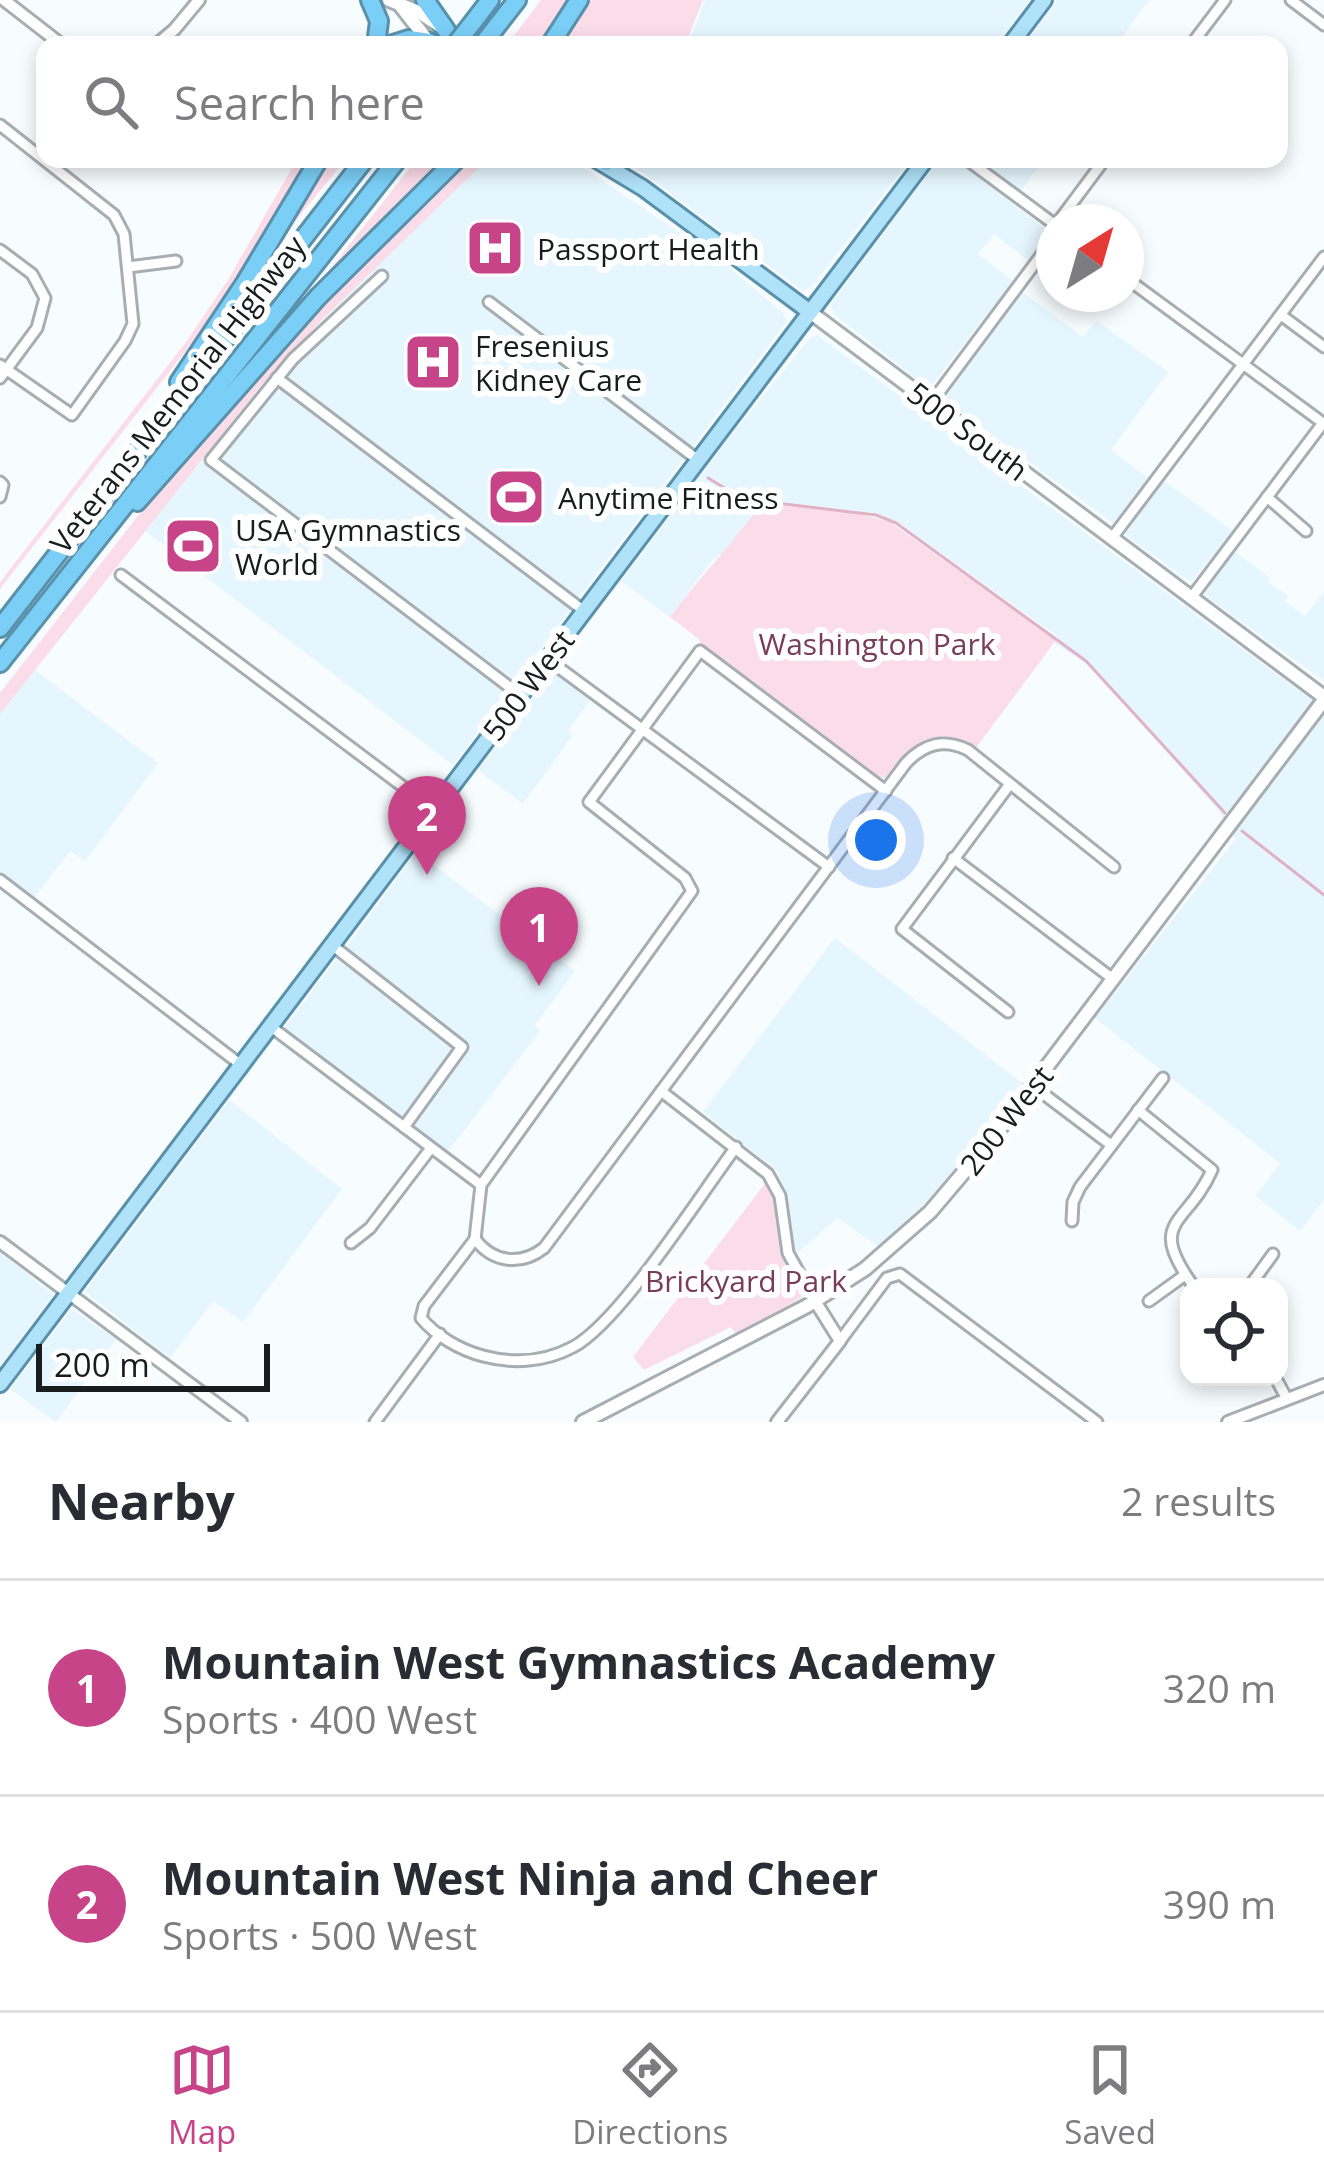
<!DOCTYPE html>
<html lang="en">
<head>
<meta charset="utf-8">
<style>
  :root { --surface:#fff; --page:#f2f2f3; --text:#2b2b33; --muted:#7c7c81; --line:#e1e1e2; --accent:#c84489 }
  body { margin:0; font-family:"Open Sans",sans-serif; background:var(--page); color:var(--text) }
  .controls { position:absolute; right:36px; bottom:36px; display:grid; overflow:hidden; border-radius:24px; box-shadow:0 6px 18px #0003 }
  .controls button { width:108px; height:108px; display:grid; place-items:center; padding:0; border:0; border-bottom:3px solid var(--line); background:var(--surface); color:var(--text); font:60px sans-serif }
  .compass { position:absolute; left:1036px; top:204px; width:108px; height:108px; border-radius:50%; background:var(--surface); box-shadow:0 6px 18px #0003; rotate:37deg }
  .scale { position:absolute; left:36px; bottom:30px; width:234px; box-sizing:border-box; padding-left:12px; border:6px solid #191c1d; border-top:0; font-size:33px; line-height:42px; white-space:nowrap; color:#191c1d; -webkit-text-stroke:9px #fff; paint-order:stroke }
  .you { position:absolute; left:876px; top:840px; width:42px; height:42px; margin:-30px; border:9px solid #fff; border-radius:50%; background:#1a73e8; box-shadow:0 0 0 18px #1a73e833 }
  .badge { display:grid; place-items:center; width:78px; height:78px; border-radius:50%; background:var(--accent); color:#fff; font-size:39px; font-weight:700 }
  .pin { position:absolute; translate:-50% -99px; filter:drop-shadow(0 3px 6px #0008) }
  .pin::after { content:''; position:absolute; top:63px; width:42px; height:36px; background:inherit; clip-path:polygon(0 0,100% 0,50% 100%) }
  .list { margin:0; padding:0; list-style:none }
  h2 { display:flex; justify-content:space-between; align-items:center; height:156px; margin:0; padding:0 48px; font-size:51px }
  h2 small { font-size:39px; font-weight:400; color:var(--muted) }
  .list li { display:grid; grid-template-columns:78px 1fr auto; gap:36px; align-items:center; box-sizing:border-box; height:216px; padding:0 48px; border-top:3px solid var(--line) }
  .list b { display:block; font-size:45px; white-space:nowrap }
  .list p { margin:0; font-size:39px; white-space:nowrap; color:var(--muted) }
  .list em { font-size:39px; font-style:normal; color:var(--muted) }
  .icon { flex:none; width:66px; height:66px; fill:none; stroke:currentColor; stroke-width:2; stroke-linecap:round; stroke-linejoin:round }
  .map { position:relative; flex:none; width:1324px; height:1422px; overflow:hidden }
  .search { position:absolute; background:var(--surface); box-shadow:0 6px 18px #0003; left:36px; right:36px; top:36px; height:132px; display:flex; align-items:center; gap:30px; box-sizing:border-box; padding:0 42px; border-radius:24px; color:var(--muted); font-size:45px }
  .sheet { height:588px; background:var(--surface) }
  nav { display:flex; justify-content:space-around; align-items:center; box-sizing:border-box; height:168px; border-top:3px solid var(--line); background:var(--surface); font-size:33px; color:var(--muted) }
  nav a { display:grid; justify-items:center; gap:6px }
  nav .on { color:var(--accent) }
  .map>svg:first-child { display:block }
  .built { fill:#e6f6fe }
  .green { fill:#fbdde9 }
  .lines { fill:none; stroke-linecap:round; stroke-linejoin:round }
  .stream { stroke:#e0b2c5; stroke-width:3 }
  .minor-casing { stroke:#a6aeb2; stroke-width:15 }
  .tertiary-casing { stroke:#a6aeb2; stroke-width:16 }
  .secondary-casing { stroke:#a6aeb2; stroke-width:18 }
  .primary-casing { stroke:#5990aa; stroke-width:20 }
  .motorway-casing { stroke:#5990aa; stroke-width:22 }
  .minor { stroke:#fff; stroke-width:9 }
  .tertiary { stroke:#fff; stroke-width:10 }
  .secondary { stroke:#fff; stroke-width:12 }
  .primary { stroke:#b0e2fa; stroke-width:14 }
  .motorway { stroke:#7bcef6; stroke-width:16 }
  .motorway-bridge-casing { stroke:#5990aa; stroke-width:22; stroke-linecap:butt }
  .motorway-bridge { stroke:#7bcef6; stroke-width:16 }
  .labels { text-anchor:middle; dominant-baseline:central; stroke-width:12; stroke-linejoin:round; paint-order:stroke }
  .poi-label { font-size:30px; fill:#191c1d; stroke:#fff; text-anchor:start }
  .street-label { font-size:30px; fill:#191c1d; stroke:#fff }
  .park-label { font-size:30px; fill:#783d59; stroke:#fff }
</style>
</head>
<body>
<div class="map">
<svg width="1324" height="1422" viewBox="0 0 1324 1422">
  <rect width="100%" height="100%" fill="#f7fcff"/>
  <g class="built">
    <polygon points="705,0 1030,0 996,45 688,45"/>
    <polygon points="1058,0 1149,0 1116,45 1024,45"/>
    <polygon points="476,159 570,159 719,259 782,312 787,321 453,765 144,530 300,345"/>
    <polygon points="624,159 911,159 812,286 803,291"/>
    <polygon points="939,159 954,159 1048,231 1029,261 994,234 978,254 1013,281 929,389 835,315 830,305"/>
    <polygon points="978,159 1044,159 1021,191"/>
    <polygon points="1021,291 1083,337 1097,321 1168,372 1111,450 1148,478 1113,523 943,399"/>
    <polygon points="817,335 1324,709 1324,1200 1300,1231 1256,1196 1280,1163 1095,1018 1236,839 1218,810 1090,666 1054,643 1058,637 901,524 868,512 765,500 727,551 713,559 670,617 621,581 724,444 810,338"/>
    <polygon points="1163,480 1233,531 1191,582 1125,535"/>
    <polygon points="1234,551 1270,578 1268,582 1288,596 1285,602 1305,616 1324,592 1324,681 1207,597 1206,588"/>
    <polygon points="35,670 158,763 85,861 70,851 34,898 0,872 0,714"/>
    <polygon points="551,674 559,675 591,699 568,731 573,735 523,804 478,770"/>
    <polygon points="416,852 575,971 535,1025 540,1031 447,1153 290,1035 285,1027 336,960 389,995 395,986 351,953 348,945"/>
    <polygon points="835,938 1023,1084 946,1183 879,1247 838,1218 795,1255 786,1194 777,1176 780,1173 703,1112"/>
    <polygon points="229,1100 342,1189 243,1322 213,1301 170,1358 85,1292"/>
    <polygon points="0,1252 53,1295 0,1366"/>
    <polygon points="72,1309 116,1339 56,1422 10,1389"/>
  </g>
  <g class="green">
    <polygon points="541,0 568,0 541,45 507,45"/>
    <polygon points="586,0 703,0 685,45 557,45"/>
    <polygon points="297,159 308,159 223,303 0,589 0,582 186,342 228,280"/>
    <polygon points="325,159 346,159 275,246"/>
    <polygon points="417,159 443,159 312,292"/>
    <polygon points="467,159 488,159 320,322 260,387 0,714 0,693 151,499 330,292"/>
    <path d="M762,503l98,11 30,8 166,118 -80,108c-39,-26 -66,-3 -90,29l-8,1 -179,-133 1,-5 -30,-23c30,-40 62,-73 92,-114z"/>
    <polygon points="766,1182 774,1197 781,1251 802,1297 737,1336 731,1327 644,1370 633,1357"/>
  </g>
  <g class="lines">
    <g class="stream">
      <polyline points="708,478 743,499 876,515 896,523 1086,661 1225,813"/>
      <polyline points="1242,831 1324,895"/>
    </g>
    <defs>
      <g id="minor">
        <polyline points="1291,0 1324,25"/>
        <polyline points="1191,45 1225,0"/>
        <polyline points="0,125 114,215 124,234 133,324 125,341 72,415 0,365"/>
        <polyline points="966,159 1054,224"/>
        <polyline points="1058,222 1105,159"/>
        <polyline points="0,250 32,274 45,298 37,328 0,378"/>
        <polyline points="128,267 176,261"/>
        <polyline points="382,276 293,359 211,460 520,695"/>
        <polyline points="1126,278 1323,423 1191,598"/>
        <polyline points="489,302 698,460"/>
        <polyline points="1281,315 1324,347"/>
        <polyline points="277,378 584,611"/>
        <polyline points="931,403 1054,238"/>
        <polyline points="0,482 3,485 0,497"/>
        <polyline points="1267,497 1306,531"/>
        <polyline points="1112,538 1324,257"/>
        <polyline points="121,575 434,810"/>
        <polyline points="547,659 829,867"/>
        <polyline points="953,858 1113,979"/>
        <polyline points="0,880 241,1065"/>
        <polyline points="332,945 462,1047 404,1127"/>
        <polyline points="1008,1012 902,929 1010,784"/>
        <polyline points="270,1026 481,1185"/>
        <polyline points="1033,1086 1111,1145"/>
        <polyline points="661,1091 768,1174 780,1196 788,1253 815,1301"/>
        <path d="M1138,1110l74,60c-25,57 -67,49 -18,117"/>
        <path d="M736,1147c-36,48 -116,175 -163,200 -28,15 -60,17 -90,9 -23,-6 -47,-20 -62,-38l3,-12 51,-67 6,-54 211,-294 -7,-13 -96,-76 111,-151 186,140"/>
        <polyline points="1072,1221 1073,1202 1080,1187 1163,1078"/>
        <path d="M475,1239c18,24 46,27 69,9l362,-485c18,-19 37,-25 62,-13l146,117"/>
        <polyline points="351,1243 370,1228 431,1148"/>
        <polyline points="1249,1287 1273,1254"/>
        <polyline points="1149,1301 1185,1275"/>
        <polyline points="840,1341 887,1278 900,1274 1097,1422"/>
        <polyline points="1275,1377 1287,1399"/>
        <polyline points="375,1422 440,1334"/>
      </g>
      <g id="tertiary">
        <polyline points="4,0 62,45"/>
        <polyline points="156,45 174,30 199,0"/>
        <polyline points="0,1242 241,1422"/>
        <polyline points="777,1422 840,1341 815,1301"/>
        <polyline points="1228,1422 1324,1385"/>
      </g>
      <g id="secondary">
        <polyline points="389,0 419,12 440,26"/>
        <polyline points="400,5 428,41"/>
        <polyline points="810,312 1324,697"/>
        <polyline points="583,1422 807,1306 865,1269 930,1212 992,1139 1324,700"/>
      </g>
      <g id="primary">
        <polyline points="1010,45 1044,0"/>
        <polyline points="595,159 643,188 810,312"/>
        <polyline points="0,1384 926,159"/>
      </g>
      <g id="motorway">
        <polyline points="370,0 379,21 376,45"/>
        <polyline points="425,0 446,30"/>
        <polyline points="474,21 490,0"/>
        <polyline points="390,45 409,39 429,42"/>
        <polyline points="482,45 517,0"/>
        <polyline points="550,45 579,0"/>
        <polyline points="604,159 606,162"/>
        <polyline points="179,382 245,283 319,159"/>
        <polyline points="137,502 318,297 457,159"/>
        <polyline points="0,628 365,159"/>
        <polyline points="0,663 398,159"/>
      </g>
    </defs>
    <use href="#minor" class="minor-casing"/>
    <use href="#tertiary" class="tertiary-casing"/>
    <use href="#secondary" class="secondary-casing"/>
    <use href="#primary" class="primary-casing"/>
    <use href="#motorway" class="motorway-casing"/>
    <use href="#minor" class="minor"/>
    <use href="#tertiary" class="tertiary"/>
    <use href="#secondary" class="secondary"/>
    <use href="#primary" class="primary"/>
    <use href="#motorway" class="motorway"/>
    <defs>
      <polyline id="motorway-bridge" points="455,45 474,21"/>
    </defs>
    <use href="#motorway-bridge" class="motorway-bridge-casing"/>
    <use href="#motorway-bridge" class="motorway-bridge"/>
  </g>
  <defs>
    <symbol id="hospital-square" viewBox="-11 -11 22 22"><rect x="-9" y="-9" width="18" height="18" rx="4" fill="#c84489" stroke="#fff"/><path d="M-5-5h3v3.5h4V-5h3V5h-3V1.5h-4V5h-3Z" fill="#fff"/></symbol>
    <symbol id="stadium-square" viewBox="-11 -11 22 22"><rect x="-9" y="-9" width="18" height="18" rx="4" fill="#c84489" stroke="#fff"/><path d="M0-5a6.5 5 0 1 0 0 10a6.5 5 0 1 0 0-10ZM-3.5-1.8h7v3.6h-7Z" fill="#fff"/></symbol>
  </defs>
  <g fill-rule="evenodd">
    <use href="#hospital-square" x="462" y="215" width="66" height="66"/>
    <use href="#hospital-square" x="400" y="329" width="66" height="66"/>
    <use href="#stadium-square" x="483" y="464" width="66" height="66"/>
    <use href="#stadium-square" x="160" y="513" width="66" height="66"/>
  </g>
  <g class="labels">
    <g class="poi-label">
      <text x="537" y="248">Passport Health</text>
      <text x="475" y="345">Fresenius<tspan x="475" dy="34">Kidney Care</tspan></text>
      <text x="558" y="497">Anytime Fitness</text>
      <text x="235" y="529">USA Gymnastics<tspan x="235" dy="34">World</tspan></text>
    </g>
    <g class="street-label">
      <text transform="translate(177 394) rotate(-52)">Veterans Memorial Highway</text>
      <text transform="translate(968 431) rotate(37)">500 South</text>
      <text transform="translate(528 685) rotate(-53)">500 West</text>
      <text transform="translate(1006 1120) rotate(-52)">200 West</text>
    </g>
    <g class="park-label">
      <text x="877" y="643">Washington Park</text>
      <text x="746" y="1280">Brickyard Park</text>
    </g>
  </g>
</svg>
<div class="controls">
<button><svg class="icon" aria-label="locate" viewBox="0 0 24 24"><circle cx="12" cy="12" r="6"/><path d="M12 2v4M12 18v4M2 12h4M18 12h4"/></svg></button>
</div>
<svg class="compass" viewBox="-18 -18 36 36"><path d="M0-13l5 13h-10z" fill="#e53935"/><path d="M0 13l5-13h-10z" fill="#7c7c81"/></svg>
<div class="scale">200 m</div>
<div class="you"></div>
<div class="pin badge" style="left:539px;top:986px">1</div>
<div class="pin badge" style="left:427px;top:875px">2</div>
<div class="search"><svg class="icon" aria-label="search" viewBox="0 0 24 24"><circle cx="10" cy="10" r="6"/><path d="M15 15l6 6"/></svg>Search here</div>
</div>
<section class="sheet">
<h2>Nearby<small>2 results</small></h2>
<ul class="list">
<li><span class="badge">1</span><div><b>Mountain West Gymnastics Academy</b><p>Sports · 400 West</p></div><em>320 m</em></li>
<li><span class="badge">2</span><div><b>Mountain West Ninja and Cheer</b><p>Sports · 500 West</p></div><em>390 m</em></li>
</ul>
</section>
<nav>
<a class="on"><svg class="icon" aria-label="map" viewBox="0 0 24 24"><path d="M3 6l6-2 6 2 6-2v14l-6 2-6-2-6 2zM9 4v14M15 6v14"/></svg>Map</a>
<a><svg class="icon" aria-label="directions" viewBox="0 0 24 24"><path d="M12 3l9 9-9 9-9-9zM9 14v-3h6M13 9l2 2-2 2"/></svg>Directions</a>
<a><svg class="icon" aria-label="saved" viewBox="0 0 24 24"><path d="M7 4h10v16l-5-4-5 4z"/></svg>Saved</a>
</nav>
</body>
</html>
